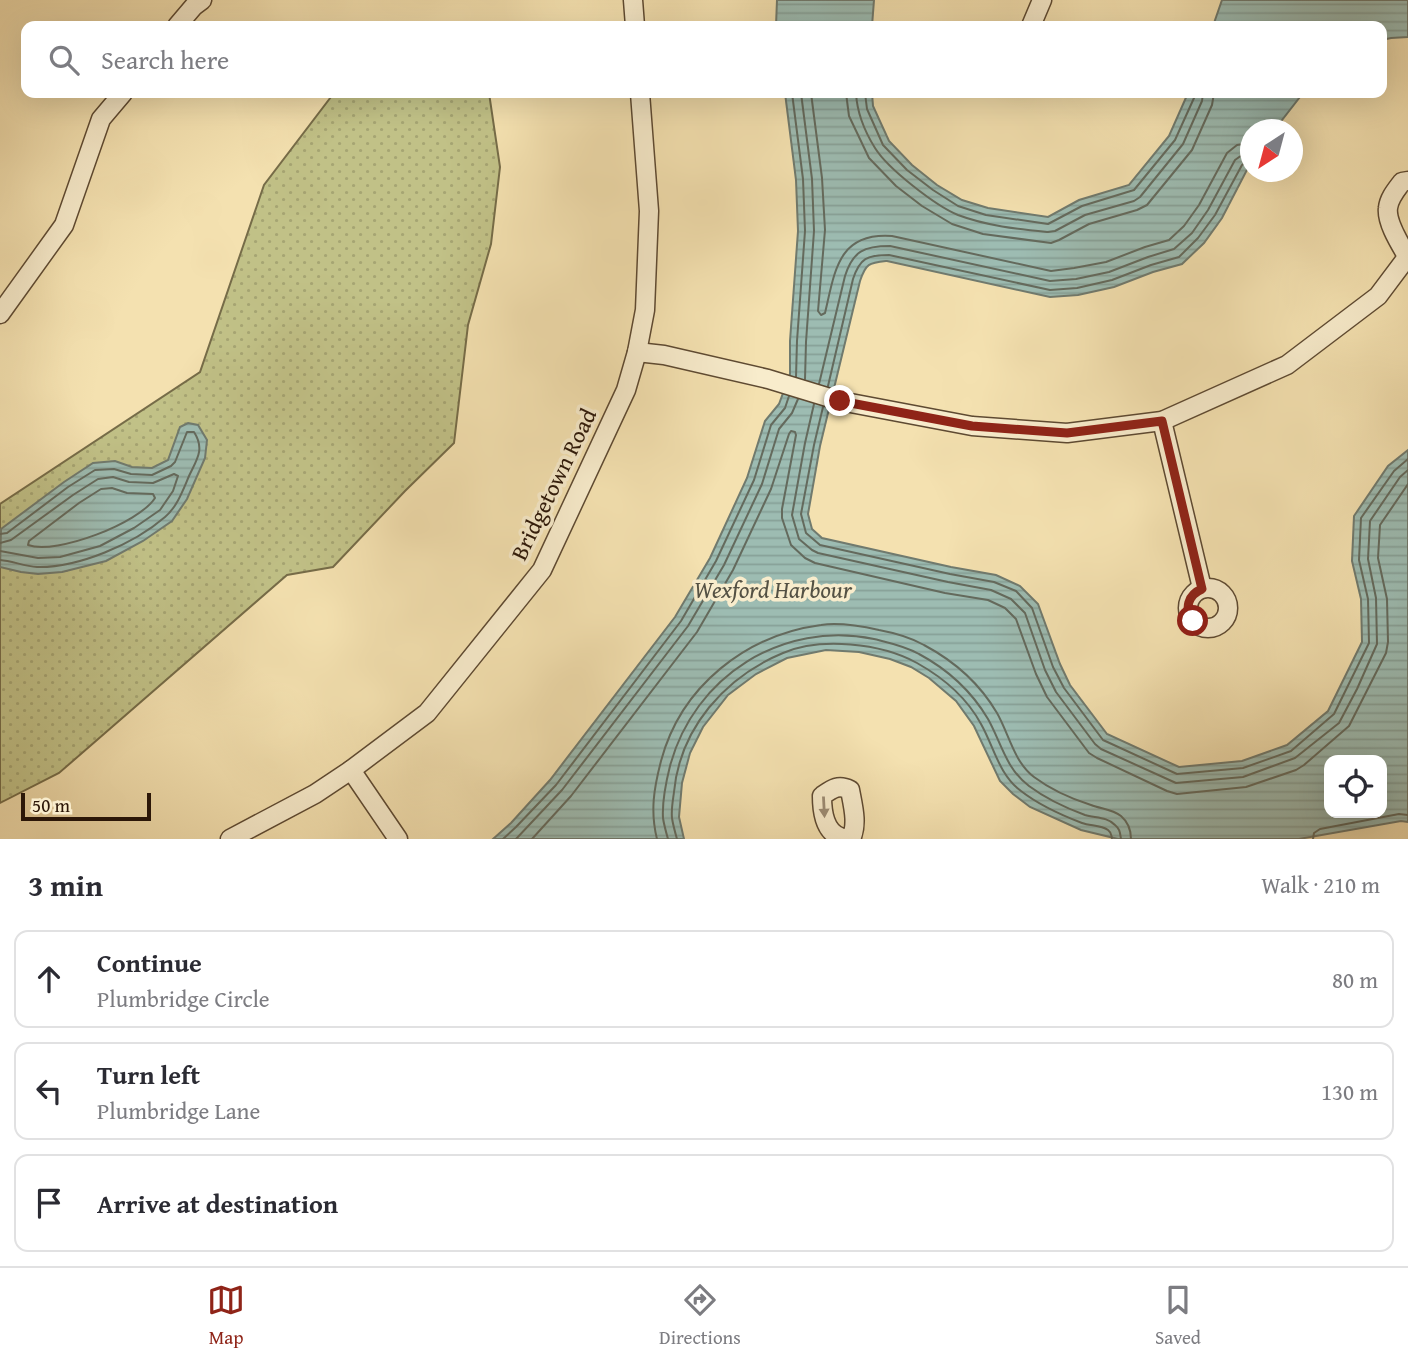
<!DOCTYPE html>
<html lang="en">
<head>
<meta charset="utf-8">
<style>
  :root { --surface:#fff; --page:#f2f2f3; --text:#2b2b33; --muted:#7c7c81; --line:#e1e1e2; --accent:#8f2418 }
  body { margin:0; font-family:"Gentium Book Plus",serif; background:var(--page); color:var(--text) }
  .controls { position:absolute; right:21px; bottom:21px; display:grid; overflow:hidden; border-radius:14px; box-shadow:0 7px 28px #0002 }
  .controls button { width:63px; height:63px; display:grid; place-items:center; padding:0; border:0; border-bottom:2px solid var(--line); background:var(--surface); color:var(--text); font:35px sans-serif }
  .compass { position:absolute; left:1240px; top:119px; width:63px; height:63px; border-radius:50%; background:var(--surface); box-shadow:0 7px 28px #0002; rotate:216deg }
  .scale { position:absolute; left:21px; bottom:18px; width:130px; box-sizing:border-box; padding-left:7px; border:4px solid #2c1708; border-top:0; font-size:19px; line-height:24px; white-space:nowrap; color:#2c1708; -webkit-text-stroke:5px #f8eccc; paint-order:stroke }
  .stop { position:absolute; width:21px; height:21px; margin:-16px; border:5px solid #8f2418; border-radius:50%; background:#fff }
  .stop.end { background:#8f2418; border-color:#fff; box-shadow:0 2px 7px #0008 }
  .list { margin:0; padding:0; list-style:none }
  h2 { display:flex; justify-content:space-between; align-items:center; height:91px; margin:0; padding:0 28px; font-size:30px }
  h2 small { font-size:23px; font-weight:400; color:var(--muted) }
  .list li { display:grid; grid-template-columns:46px 1fr auto; gap:21px; align-items:center; box-sizing:border-box; height:98px; margin:0 14px 14px; padding:0 14px; border:2px solid var(--line); border-radius:14px }
  .list b { display:block; font-size:26px; white-space:nowrap }
  .list p { margin:0; font-size:23px; white-space:nowrap; color:var(--muted) }
  .list em { font-size:23px; font-style:normal; color:var(--muted) }
  .icon { flex:none; width:38px; height:38px; fill:none; stroke:currentColor; stroke-width:2; stroke-linecap:round; stroke-linejoin:round }
  .map { position:relative; flex:none; width:1408px; height:839px; overflow:hidden }
  .search { position:absolute; background:var(--surface); box-shadow:0 7px 28px #0002; left:21px; right:21px; top:21px; height:77px; display:flex; align-items:center; gap:18px; box-sizing:border-box; padding:0 24px; border-radius:14px; color:var(--muted); font-size:26px }
  .sheet { height:427px; background:var(--surface) }
  nav { display:flex; justify-content:space-around; align-items:center; box-sizing:border-box; height:98px; border-top:2px solid var(--line); background:var(--surface); font-size:19px; color:var(--muted) }
  nav a { display:grid; justify-items:center; gap:4px }
  nav .on { color:var(--accent) }
  .map>svg:first-child { display:block }
  .grass { fill:url(#grass-dots); stroke:#766c48; stroke-width:2 }
  .water { fill:url(#water-rules); stroke:#707a6e; stroke-width:2; fill-rule:evenodd }
  .lines { fill:none; stroke-linecap:round; stroke-linejoin:round }
  .shore { stroke:#646a5d; stroke-width:2 }
  .minor-casing { stroke:#5e4a32; stroke-width:21 }
  .minor { stroke:#f8eccc; stroke-width:18 }
  .oneway { fill:#9c8c74 }
  .route { stroke:#8f2418; stroke-width:9 }
  .labels { text-anchor:middle; dominant-baseline:central; stroke-width:7; stroke-linejoin:round; paint-order:stroke }
  .street-label { font-size:23px; fill:#2c1708; stroke:#f8eccc }
  .water-label { font-size:24px; font-style:italic; fill:#545144; stroke:#f8eccc }
</style>
</head>
<body>
<div class="map">
<svg width="1408" height="839" viewBox="0 0 1408 839">
  <defs>
    <pattern id="grass-dots" width="8" height="8" patternUnits="userSpaceOnUse" patternTransform="scale(1.75)"><rect width="8" height="8" fill="#c1c187"/><path d="M2 2h.1M6 6h.1" fill="none" stroke="#a6a573" stroke-width="1.8" stroke-linecap="round"/></pattern>
    <pattern id="water-rules" width="6" height="5" patternUnits="userSpaceOnUse" patternTransform="scale(1.75)"><rect width="6" height="5" fill="#9dbcb2"/><path d="M0 2.5h6" fill="none" stroke="#87a198"/></pattern>
  </defs>
  <rect width="100%" height="100%" fill="#f4e1b0"/>
  <filter id="stains"><feTurbulence type="fractalNoise" baseFrequency=".00286" numOctaves="4"/><feColorMatrix values="0 0 0 0 .2 0 0 0 0 .09 0 0 0 0 .02 0 0 0 .5 -.17"/></filter>
  <radialGradient id="worn" r=".72"><stop offset=".6" stop-color="#630" stop-opacity="0"/><stop offset="1" stop-color="#630" stop-opacity=".3"/></radialGradient>
  <polygon class="grass" points="334,93 489,93 500,167 491,244 468,325 454,443 405,491 333,567 287,575 59,773 0,803 0,504 200,372 264,185"/>
  <g class="water">
    <polygon points="777,0 874,0 872,26 776,26"/>
    <polygon points="1222,0 1408,0 1408,37 1391,38 1382,40 1382,26 1213,26"/>
    <path d="M785,93h87l1,13 16,35 23,24 25,20 25,15 26,8 60,9 31,-17 50,-15 40,-49 19,-43h115l-28,36 -25,1v34l-28,54 -18,25 -22,21 -29,8 -39,15 -36,8 -28,2 -163,-36c-18,2 -21,2 -27,20l-40,165 -12,68 4,15 10,9 129,29 45,8 24,11 18,18 22,60 10,21 37,49 72,33 63,-6 45,-16 41,-34 34,-69 -1,-43 -9,-38 2,-45 34,-50 20,-16v372l-7,-1 -102,18h-181l-37,-9 -51,-23 -17,-13 -13,-13 -26,-55 -18,-25 -27,-23 -18,-11 -21,-8 -31,-7 -33,-2 -39,8 -31,16 -28,21 -25,32 -13,26 -8,30 -3,34 5,22h-191l18,-16 39,-43 125,-163 35,-59 37,-80 18,-57 14,-17 11,-30v-33l8,-110 -2,-51zM1329,760h53v53h-53z"/>
    <polygon points="188,423 198,425 207,440 205,458 187,499 172,521 143,541 106,561 62,572 38,574 21,572 0,567 1,529 64,482 93,463 115,461 132,467 152,468 168,460 180,427"/>
  </g>
  <g class="lines">
    <g class="shore">
      <polyline points="792,93 803,179 805,231 797,341 796,377"/>
      <polyline points="801,93 812,179 814,231 806,342 805,379"/>
      <path d="M811,93l11,85 3,52 -7,81 3,4 4,-2c10,-42 13,-81 67,-77l159,35 23,-3 32,-6 39,-15 24,-7 15,-14 15,-21 28,-52 10,-8 13,-2"/>
      <polyline points="846,93 849,116 869,158 896,186 922,206 952,224 983,234 1051,243 1059,240 1089,224 1137,210 1147,205 1192,150 1212,105 1214,93"/>
      <path d="M856,93c1,19 9,39 19,55 13,21 61,58 83,67 29,11 60,14 90,17l7,-1 30,-16 49,-14 6,-4 43,-53 19,-43 1,-8"/>
      <polyline points="865,93 867,109 883,145 907,170 933,190 958,206 986,215 1048,224 1082,206 1134,190 1175,140 1194,98 1194,93"/>
      <path d="M819,384l26,-108c8,-25 19,-30 45,-30l160,35 26,-2 33,-7 39,-15 26,-8 18,-16 16,-23 27,-50 7,-5 8,-2"/>
      <path d="M828,386l25,-107c7,-21 14,-24 36,-24l161,35 27,-2 35,-8 39,-15 28,-8 19,-19 17,-23 27,-50 4,-3h4"/>
      <polyline points="814,404 805,443 792,515 799,539 812,550 818,553 948,582 991,590 1011,599 1025,613 1045,670 1056,692 1095,744 1101,749 1176,783 1243,777 1295,758 1339,723 1357,689 1377,644 1376,598 1368,559 1370,521 1400,477 1408,470"/>
      <polyline points="823,407 814,445 801,514 806,533 820,545 950,574 994,582 1016,591 1032,608 1053,667 1064,688 1103,740 1177,774 1243,768 1291,751 1334,714 1369,643 1368,599 1359,560 1361,518 1394,471 1408,459"/>
      <path d="M112,488l15,5 26,1 2,4c-16,25 -98,57 -127,47l1,-4 50,-38 22,-14z"/>
      <path d="M0,534l7,-1 61,-46 27,-17 19,-1 17,5 21,1 19,-9 4,-4 12,-30h7c11,17 3,27 -5,44 -6,14 -12,31 -24,41 -31,27 -87,51 -128,50 -13,-1 -25,-6 -37,-7"/>
      <polyline points="0,543 11,540 73,495 98,479 113,477 129,482 153,483 174,474 178,476 173,491 160,510 134,528 100,546 60,557 38,558 0,551"/>
      <polyline points="503,839 516,827 556,785 681,621 716,561 754,480 771,425 785,408 789,396"/>
      <polyline points="516,839 562,790 688,626 724,565 762,484 779,429 792,413 798,399"/>
      <polyline points="532,839 571,796 697,632 733,570 771,489 789,434 791,431 795,432 796,435 782,509 782,518 791,545 805,558 815,563 945,593 988,600 1005,608 1016,619 1036,674 1047,697 1089,753 1097,758 1167,791 1177,794 1246,787 1296,770 1304,765 1349,726 1386,653 1388,642 1387,599 1378,558 1380,525 1408,484"/>
      <path d="M657,839c-7,-28 -3,-51 4,-78 20,-75 85,-126 160,-136 19,-3 40,1 58,5 16,3 31,7 45,15 30,16 56,39 73,68 12,21 17,49 37,64 16,12 38,22 57,28 10,4 21,4 30,11 7,6 10,14 10,23"/>
      <path d="M668,839c-2,-7 -4,-14 -5,-21 -1,-16 3,-36 7,-52 24,-90 113,-146 204,-127 16,4 31,7 45,15 28,15 53,38 69,65 13,23 18,50 41,67 16,12 37,22 56,29 10,3 23,2 30,10 5,4 5,8 6,14"/>
      <path d="M677,839c-2,-7 -4,-14 -5,-21 -1,-8 1,-18 2,-26 6,-64 51,-115 109,-139 37,-16 98,-10 134,10 25,14 50,35 64,61 13,23 18,51 40,67 18,14 40,24 61,32 8,3 19,2 26,7 4,3 3,4 4,9"/>
      <polyline points="1313,839 1314,833 1320,829 1399,814 1408,815"/>
    </g>
    <defs>
      <g id="minor">
        <polyline points="633,0 635,26"/>
        <polyline points="177,26 194,6 202,0"/>
        <polyline points="1031,26 1042,0"/>
        <path d="M1407,256c-7,-12 -21,-34 -19,-48 1,-10 8,-18 14,-26l6,-1"/>
        <polyline points="0,314 64,225 101,119 123,93"/>
        <polyline points="637,352 664,355 768,379 840,401 972,426 1067,433 1162,421 1287,365 1378,296 1408,256"/>
        <polyline points="1162,421 1202,588"/>
        <circle cx="1208" cy="608" r="20"/>
        <polyline points="351,770 398,839"/>
        <polyline points="230,839 315,794 351,770 427,713 542,570 626,390 637,352 645,310 649,211 640,93"/>
        <path d="M851,839c7,-15 2,-33 -1,-49 -12,-6 -18,-1 -28,6 0,14 2,35 18,41 3,1 7,1 11,2"/>
      </g>
    </defs>
    <use href="#minor" class="minor-casing"/>
    <use href="#minor" class="minor"/>
  </g>
  <defs><path id="oneway-solid" d="M-6-.8H1V-3.2L6.5 0L1 3.2V.8H-6Z" transform="scale(1.75)"/></defs>
  <use class="oneway" href="#oneway-solid" transform="translate(824 807) rotate(87)"/>
  <g class="lines">
    <path class="route" d="M840,401l132,25 95,7 95,-12 40,168c-14,6 -18,19 -9,32"/>
  </g>
  <g class="labels">
    <g class="street-label">
      <text transform="translate(553 484) rotate(-64)">Bridgetown Road</text>
    </g>
    <g class="water-label">
      <text x="773" y="589">Wexford Harbour</text>
    </g>
  </g>
  <rect width="100%" height="100%" filter="url(#stains)"/>
  <rect width="100%" height="100%" fill="url(#worn)"/>
</svg>
<div class="controls">
<button><svg class="icon" aria-label="locate" viewBox="0 0 24 24"><circle cx="12" cy="12" r="6"/><path d="M12 2v4M12 18v4M2 12h4M18 12h4"/></svg></button>
</div>
<svg class="compass" viewBox="-18 -18 36 36"><path d="M0-13l5 13h-10z" fill="#e53935"/><path d="M0 13l5-13h-10z" fill="#7c7c81"/></svg>
<div class="scale">50 m</div>
<div class="stop" style="left:1193px;top:621px"></div>
<div class="stop end" style="left:840px;top:401px"></div>
<div class="search"><svg class="icon" aria-label="search" viewBox="0 0 24 24"><circle cx="10" cy="10" r="6"/><path d="M15 15l6 6"/></svg>Search here</div>
</div>
<section class="sheet">
<h2>3 min<small>Walk · 210 m</small></h2>
<ul class="list">
<li><svg class="icon" aria-label="ahead" viewBox="0 0 24 24"><path d="M12 20V5M6 11l6-6 6 6"/></svg><div><b>Continue</b><p>Plumbridge Circle</p></div><em>80 m</em></li>
<li><svg class="icon" aria-label="left" viewBox="0 0 24 24"><path d="M17 20v-9H6M10 6l-5 5 5 5"/></svg><div><b>Turn left</b><p>Plumbridge Lane</p></div><em>130 m</em></li>
<li><svg class="icon" aria-label="arrive" viewBox="0 0 24 24"><path d="M6 21V4h12l-3 4 3 4H6"/></svg><div><b>Arrive at destination</b></div></li>
</ul>
</section>
<nav>
<a class="on"><svg class="icon" aria-label="map" viewBox="0 0 24 24"><path d="M3 6l6-2 6 2 6-2v14l-6 2-6-2-6 2zM9 4v14M15 6v14"/></svg>Map</a>
<a><svg class="icon" aria-label="directions" viewBox="0 0 24 24"><path d="M12 3l9 9-9 9-9-9zM9 14v-3h6M13 9l2 2-2 2"/></svg>Directions</a>
<a><svg class="icon" aria-label="saved" viewBox="0 0 24 24"><path d="M7 4h10v16l-5-4-5 4z"/></svg>Saved</a>
</nav>
</body>
</html>
